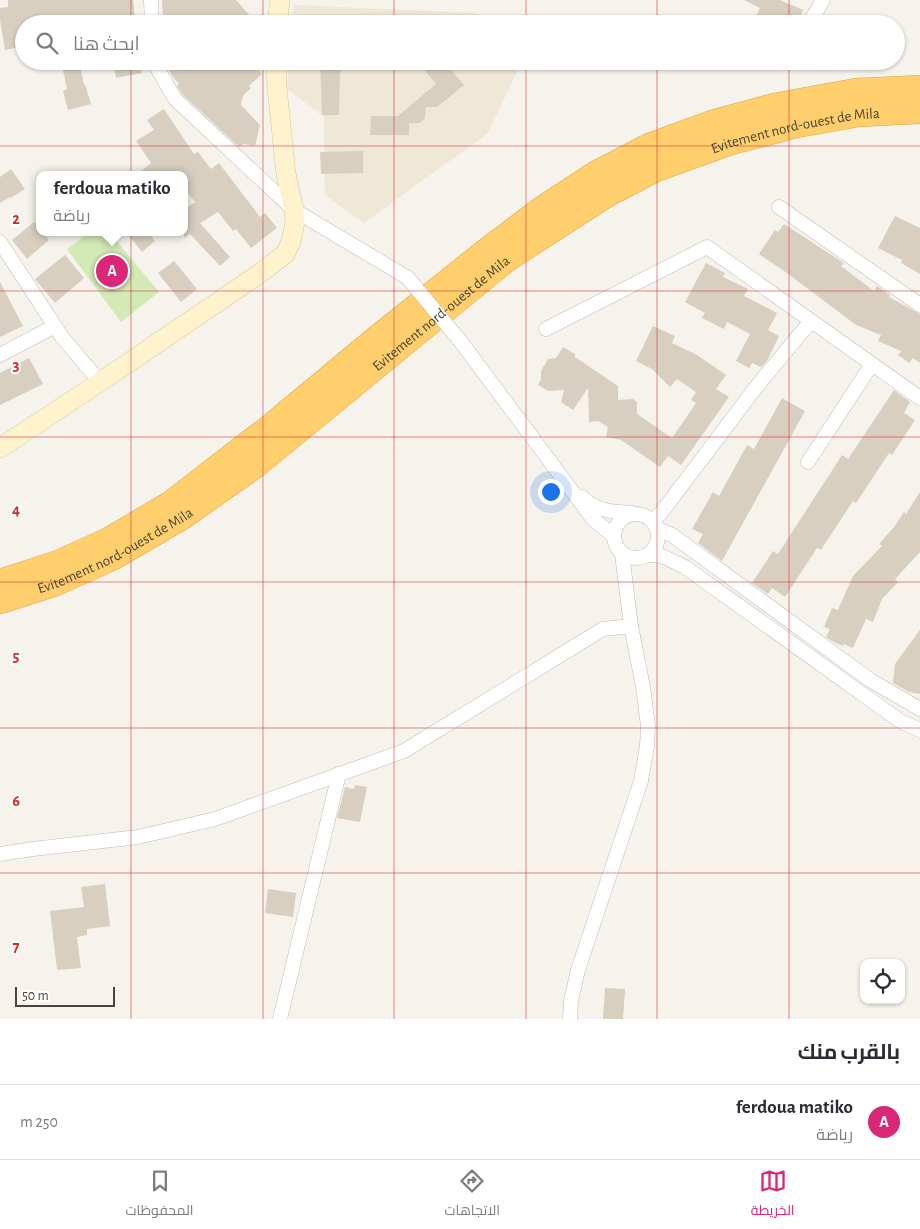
<!DOCTYPE html>
<html lang="ar">
<head>
<meta charset="utf-8">
<style>
  :root { --surface:#fff; --page:#f2f2f3; --text:#2b2b33; --muted:#7c7c81; --line:#e1e1e2; --accent:#db2777 }
  body { margin:0; font-family:"Alegreya Sans",Cairo,sans-serif; background:var(--page); color:var(--text); direction:rtl }
  .controls { position:absolute; right:15px; bottom:15px; display:grid; overflow:hidden; border-radius:10px; box-shadow:0 1px 4px #0004 }
  .controls button { width:45px; height:45px; display:grid; place-items:center; padding:0; border:0; border-bottom:1px solid var(--line); background:var(--surface); color:var(--text); font:25px sans-serif }
  .scale { position:absolute; left:15px; bottom:12px; width:100px; box-sizing:border-box; padding-left:5px; border:2px solid #4b4439; border-top:0; font-size:14px; line-height:18px; white-space:nowrap; color:#4b4439; -webkit-text-stroke:4px #fff; paint-order:stroke }
  .you { position:absolute; left:550px; top:491px; width:18px; height:18px; margin:-12px; border:4px solid #fff; border-radius:50%; background:#1a73e8; box-shadow:0 0 0 8px #1a73e833 }
  .badge { display:grid; place-items:center; width:32px; height:32px; border-radius:50%; background:var(--accent); color:#fff; font-size:16px; font-weight:700 }
  .pin { position:absolute; translate:-50% -50%; border:2px solid #fff; box-shadow:0 1px 5px #0006 }
  .popup { position:absolute; left:36px; top:171px; width:152px; height:65px; box-sizing:border-box; display:grid; place-content:center; border-radius:10px; background:var(--surface); filter:drop-shadow(0 1px 4px #0005); font-size:16px; white-space:nowrap; color:var(--muted) }
  .popup b { font-size:19px; color:var(--text) }
  .popup::after { content:''; position:absolute; left:50%; top:100%; margin-left:-10px; border:10px solid transparent; border-top-color:var(--surface) }
  .list { margin:0; padding:0; list-style:none }
  h2 { display:flex; justify-content:space-between; align-items:center; height:65px; margin:0; padding:0 20px; font-size:21px }
  h2 small { font-size:16px; font-weight:400; color:var(--muted) }
  .list li { display:grid; grid-template-columns:32px 1fr auto; gap:15px; align-items:center; box-sizing:border-box; height:75px; padding:0 20px; border-top:1px solid var(--line) }
  .list b { display:block; font-size:19px; white-space:nowrap }
  .list p { margin:0; font-size:16px; white-space:nowrap; color:var(--muted) }
  .list em { font-size:16px; font-style:normal; color:var(--muted) }
  .icon { flex:none; width:28px; height:28px; fill:none; stroke:currentColor; stroke-width:2; stroke-linecap:round; stroke-linejoin:round }
  .map { position:relative; flex:none; width:920px; height:1019px; overflow:hidden; direction:ltr }
  .search { position:absolute; background:var(--surface); box-shadow:0 1px 4px #0004; left:15px; right:15px; top:15px; height:55px; display:flex; align-items:center; gap:12px; box-sizing:border-box; padding:0 18px; border-radius:28px; color:var(--muted); font-size:19px }
  .sheet { height:140px; background:var(--surface) }
  nav { display:flex; justify-content:space-around; align-items:center; box-sizing:border-box; height:70px; border-top:1px solid var(--line); background:var(--surface); font-size:14px; color:var(--muted) }
  nav a { display:grid; justify-items:center; gap:2px }
  nav .on { color:var(--accent) }
  .map>svg:first-child { display:block }
  .education { fill:#efe8d6 }
  .green { fill:#d2eab5 }
  .building { fill:#d8cfc1 }
  .lines { fill:none; stroke-linecap:round; stroke-linejoin:round }
  .street-casing { stroke:#c2bbae; stroke-width:15 }
  .secondary-casing { stroke:#d6c79b; stroke-width:20 }
  .highway-casing { stroke:#e0a43c; stroke-width:26 }
  .street { stroke:#fff; stroke-width:14 }
  .secondary { stroke:#fff3cd; stroke-width:19 }
  .highway { stroke:#ffcf6e; stroke-width:25 }
  .street-bridge-casing { stroke:#c2bbae; stroke-width:15; stroke-linecap:butt }
  .street-bridge { stroke:#fff; stroke-width:14 }
  .grid { fill:none; stroke:#d62828; stroke-width:1; stroke-opacity:0.55 }
  .labels { text-anchor:middle; dominant-baseline:central; stroke-width:4.5; stroke-linejoin:round; paint-order:stroke }
  .street-label { font-size:15px; fill:#4b4439; stroke:#fff }
  .grid-label { font-size:16px; text-anchor:middle; font-weight:bold; fill:#d62828; stroke:#fff; stroke-width:4.5; stroke-linejoin:round; paint-order:stroke }
</style>
</head>
<body>
<div class="map">
<svg width="920" height="1019" viewBox="0 0 920 1019">
  <rect width="100%" height="100%" fill="#f6f3ec"/>
  <g class="education">
    <polygon points="294,5 476,13 494,24 292,24"/>
    <polygon points="289,61 522,61 488,133 364,223 325,195 324,117 287,89"/>
  </g>
  <polygon class="green" points="90,232 109,232 159,292 121,322 67,249"/>
  <g class="building">
    <polygon points="8,0 133,0 136,24 24,24 24,46 5,50 0,20 0,8 8,7"/>
    <polygon points="162,0 236,0 252,18 246,24 193,24 199,20 163,22"/>
    <polygon points="744,0 780,0 803,10 797,24 753,24 760,8"/>
    <polygon points="61,61 79,61 84,85 85,84 91,104 68,110 63,91 67,89"/>
    <polygon points="113,61 140,61 142,73 116,78"/>
    <polygon points="165,61 260,61 256,67 262,74 249,86 251,88 243,96 241,105 260,125 255,146 244,144 239,147 182,94 177,86 179,84 172,76"/>
    <polygon points="320,61 352,61 340,72 339,115 322,115"/>
    <polygon points="417,61 443,61 464,85 437,107 426,107 425,118 420,123 409,123 409,135 370,135 371,116 398,116 436,84"/>
    <polygon points="164,109 194,154 198,152 211,169 219,163 260,217 265,213 277,228 251,248 236,229 233,231 218,212 200,223 230,257 220,266 190,234 184,238 184,210 195,202 184,188 184,175 137,175 151,163 136,141 154,130 147,120"/>
    <polygon points="363,151 363,173 321,174 320,152"/>
    <polygon points="11,169 25,189 11,198 10,197 0,203 0,177"/>
    <polygon points="895,216 920,228 920,274 901,263 902,260 878,248"/>
    <polygon points="34,222 40,228 40,232 43,232 49,240 27,259 12,240"/>
    <polygon points="784,224 844,263 841,266 874,291 877,286 890,295 889,297 920,314 920,363 913,358 909,363 898,355 901,351 878,341 881,335 856,325 787,273 759,254 775,230 778,232"/>
    <polygon points="126,232 148,232 155,241 142,252"/>
    <polygon points="65,255 84,278 55,303 35,279"/>
    <polygon points="174,261 197,289 181,302 158,273"/>
    <polygon points="706,263 725,273 723,277 748,289 744,296 777,313 768,330 779,336 767,361 761,367 752,363 749,368 736,361 750,334 727,322 724,329 702,318 705,313 685,302"/>
    <polygon points="0,282 23,326 0,337"/>
    <polygon points="653,326 675,336 672,343 697,355 726,375 716,389 729,397 681,465 668,456 660,467 621,440 606,437 608,427 598,421 589,422 588,388 573,410 561,402 564,390 548,391 538,385 541,379 541,371 548,359 556,358 563,347 575,354 575,357 618,386 618,400 633,399 637,402 637,414 672,438 696,403 691,400 696,392 677,379 670,387 652,369 636,361"/>
    <polygon points="29,358 43,384 0,405 0,373"/>
    <polygon points="894,390 910,402 904,413 915,420 892,455 889,453 856,503 853,501 821,550 817,548 785,597 772,588 768,594 752,583 773,551 778,554 842,455 848,459"/>
    <polygon points="782,398 805,411 722,561 698,543 703,534 692,529 713,492 719,496 747,445 754,449"/>
    <polygon points="920,492 920,552 895,579 898,582 882,599 873,622 866,619 853,648 844,644 843,646 832,641 826,637 830,629 824,627 832,608 838,610 853,576 882,546 879,544 895,526 904,512 906,514"/>
    <polygon points="920,630 920,694 909,692 893,683 895,664"/>
    <polygon points="355,785 367,787 360,822 337,818 345,787 354,789"/>
    <polygon points="105,884 110,926 87,929 87,935 77,937 81,968 57,970 50,911 84,907 81,887"/>
    <polygon points="268,889 296,893 293,917 265,913"/>
    <polygon points="605,988 625,989 623,1019 603,1019"/>
  </g>
  <g class="lines">
    <defs>
      <g id="street">
        <polyline points="151,0 152,24"/>
        <polyline points="809,24 823,0"/>
        <polyline points="156,61 156,66 175,99 294,210 408,278"/>
        <polyline points="779,207 920,305"/>
        <polyline points="0,242 62,337 100,382"/>
        <polyline points="546,329 707,247 920,398"/>
        <polyline points="461,342 593,519 614,536"/>
        <polyline points="0,355 55,326"/>
        <polyline points="808,462 872,364"/>
        <path d="M582,497c14,15 33,15 51,16"/>
        <circle cx="636" cy="536" r="22"/>
        <polyline points="652,521 661,513 757,386 811,321"/>
        <polyline points="658,529 672,535 870,680 920,709"/>
        <polyline points="650,555 662,556 685,567 900,721 920,730"/>
        <polyline points="0,854 33,849 138,837 215,819 404,751 603,629 631,626 622,554"/>
        <polyline points="280,1019 339,774"/>
        <polyline points="570,1019 571,1001 578,970 641,781 647,746 648,726 643,687 631,626"/>
      </g>
      <g id="secondary">
        <polyline points="277,24 280,0"/>
        <polyline points="0,448 100,382 259,274 285,254 291,242 295,222 294,210 286,174 277,88 276,61"/>
      </g>
      <g id="highway">
        <polyline points="0,582 58,563 109,540 170,504 270,427 377,338 485,252 542,209 597,173 649,146 715,122 774,106 856,91 920,88"/>
        <path id="s1" d="M0,601l56,-18 56,-25 70,-41 74,-52 251,-206 99,-64 50,-26 75,-27 66,-17 62,-11 61,-3"/>
      </g>
    </defs>
    <use href="#street" class="street-casing"/>
    <use href="#secondary" class="secondary-casing"/>
    <use href="#highway" class="highway-casing"/>
    <use href="#street" class="street"/>
    <use href="#secondary" class="secondary"/>
    <use href="#highway" class="highway"/>
    <defs>
      <polyline id="street-bridge" points="408,278 461,342"/>
    </defs>
    <use href="#street-bridge" class="street-bridge-casing"/>
    <use href="#street-bridge" class="street-bridge"/>
  </g>
  <path class="grid" d="M131,0v24M263,0v24M394,0v24M526,0v24M657,0v24M789,0v24M131,61v958M263,61v958M394,61v958M526,61v958M657,61v958M789,61v958M0,146h920M0,291h920M0,437h920M0,582h920M0,728h920M0,873h920"/>
  <g class="labels">
    <g class="street-label">
      <text stroke="none"><textPath href="#s1" startOffset="936">Evitement nord-ouest de Mila</textPath></text>
      <text stroke="none"><textPath href="#s1" startOffset="531">Evitement nord-ouest de Mila</textPath></text>
      <text stroke="none"><textPath href="#s1" startOffset="126">Evitement nord-ouest de Mila</textPath></text>
    </g>
  </g>
  <g class="grid-label">
    <text x="16" y="224">2</text>
    <text x="16" y="370">3</text>
    <text x="16" y="515">4</text>
    <text x="16" y="661">5</text>
    <text x="16" y="806">6</text>
    <text x="16" y="952">7</text>
  </g>
</svg>
<div class="controls">
<button><svg class="icon" aria-label="locate" viewBox="0 0 24 24"><circle cx="12" cy="12" r="6"/><path d="M12 2v4M12 18v4M2 12h4M18 12h4"/></svg></button>
</div>
<div class="scale">50 m</div>
<div class="you"></div>
<div class="pin badge" style="left:112px;top:271px">A</div>
<div class="popup"><b>ferdoua matiko</b>رياضة</div>
<div class="search"><svg class="icon" aria-label="search" viewBox="0 0 24 24"><circle cx="10" cy="10" r="6"/><path d="M15 15l6 6"/></svg>ابحث هنا</div>
</div>
<section class="sheet">
<h2>بالقرب منك<small></small></h2>
<ul class="list">
<li><span class="badge">A</span><div><b>ferdoua matiko</b><p>رياضة</p></div><em>250 m</em></li>
</ul>
</section>
<nav>
<a class="on"><svg class="icon" aria-label="map" viewBox="0 0 24 24"><path d="M3 6l6-2 6 2 6-2v14l-6 2-6-2-6 2zM9 4v14M15 6v14"/></svg>الخريطة</a>
<a><svg class="icon" aria-label="directions" viewBox="0 0 24 24"><path d="M12 3l9 9-9 9-9-9zM9 14v-3h6M13 9l2 2-2 2"/></svg>الاتجاهات</a>
<a><svg class="icon" aria-label="saved" viewBox="0 0 24 24"><path d="M7 4h10v16l-5-4-5 4z"/></svg>المحفوظات</a>
</nav>
</body>
</html>
